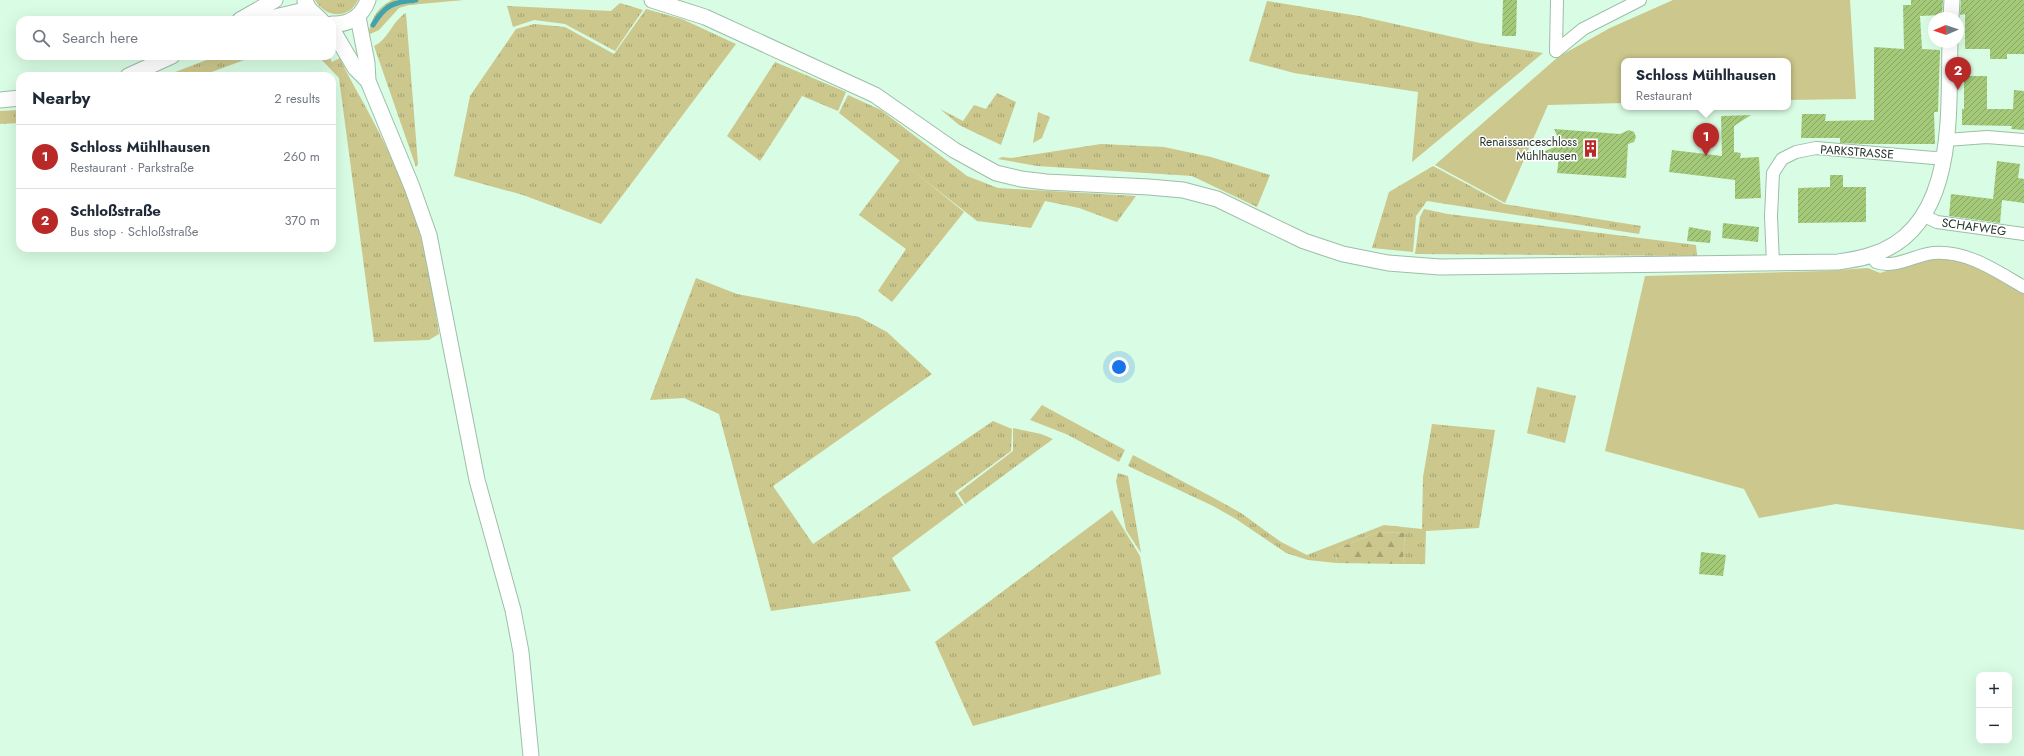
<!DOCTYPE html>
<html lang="en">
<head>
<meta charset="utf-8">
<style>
  :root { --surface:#fff; --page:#f2f2f3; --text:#1f2937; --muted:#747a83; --line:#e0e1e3; --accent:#b82928 }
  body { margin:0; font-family:Jost,sans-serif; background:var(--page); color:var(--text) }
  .controls { position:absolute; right:12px; bottom:12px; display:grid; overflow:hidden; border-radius:8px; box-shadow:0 4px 16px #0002 }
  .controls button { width:36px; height:36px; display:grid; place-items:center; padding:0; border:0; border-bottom:1px solid var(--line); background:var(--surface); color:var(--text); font:20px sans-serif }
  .compass { position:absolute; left:1928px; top:12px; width:36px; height:36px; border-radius:50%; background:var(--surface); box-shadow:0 4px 16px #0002; rotate:268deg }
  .you { position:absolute; left:1119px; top:367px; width:14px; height:14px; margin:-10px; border:3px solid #fff; border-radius:50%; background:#1a73e8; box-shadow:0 0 0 6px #1a73e833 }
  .badge { display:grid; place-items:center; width:26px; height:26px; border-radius:50%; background:var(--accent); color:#fff; font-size:13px; font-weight:700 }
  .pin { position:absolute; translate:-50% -33px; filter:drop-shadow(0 1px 2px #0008) }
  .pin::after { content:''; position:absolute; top:21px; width:14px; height:12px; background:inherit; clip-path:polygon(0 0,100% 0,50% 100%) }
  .popup { position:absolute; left:1621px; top:58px; width:170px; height:52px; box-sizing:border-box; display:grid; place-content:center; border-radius:8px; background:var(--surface); filter:drop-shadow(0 1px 3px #0005); font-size:13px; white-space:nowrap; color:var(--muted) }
  .popup b { font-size:15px; color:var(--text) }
  .popup::after { content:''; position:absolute; left:50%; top:100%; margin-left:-8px; border:8px solid transparent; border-top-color:var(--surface) }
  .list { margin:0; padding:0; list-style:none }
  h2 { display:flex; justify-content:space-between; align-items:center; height:52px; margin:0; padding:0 16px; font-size:17px }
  h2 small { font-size:13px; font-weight:400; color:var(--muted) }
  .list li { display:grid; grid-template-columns:26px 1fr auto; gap:12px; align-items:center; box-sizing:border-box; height:64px; padding:0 16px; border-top:1px solid var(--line) }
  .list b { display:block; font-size:15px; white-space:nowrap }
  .list p { margin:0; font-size:13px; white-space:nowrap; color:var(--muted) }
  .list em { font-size:13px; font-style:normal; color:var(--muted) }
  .icon { flex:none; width:22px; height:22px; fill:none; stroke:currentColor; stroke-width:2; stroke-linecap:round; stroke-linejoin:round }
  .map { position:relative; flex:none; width:2024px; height:756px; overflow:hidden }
  .search { position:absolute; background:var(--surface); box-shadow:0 4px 16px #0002; left:16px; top:16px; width:320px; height:44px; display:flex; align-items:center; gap:10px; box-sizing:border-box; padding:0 14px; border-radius:12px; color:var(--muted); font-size:15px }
  .panel { position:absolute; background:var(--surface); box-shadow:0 4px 16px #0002; left:16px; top:72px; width:320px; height:180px; border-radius:12px }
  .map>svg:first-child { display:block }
  .grass { fill:url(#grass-tufts) }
  .forest { fill:url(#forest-firs) }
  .green { fill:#ccc78c }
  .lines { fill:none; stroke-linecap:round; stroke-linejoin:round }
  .stream { stroke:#41a3ab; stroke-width:5 }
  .building { fill:url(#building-hatch) }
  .minor-casing { stroke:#9dbea8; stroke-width:14 }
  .tertiary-casing { stroke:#9dbea8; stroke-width:17 }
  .minor { stroke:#fff; stroke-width:12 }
  .tertiary { stroke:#fff; stroke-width:15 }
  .labels { text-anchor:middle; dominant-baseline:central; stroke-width:3; stroke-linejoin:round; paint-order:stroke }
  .poi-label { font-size:12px; fill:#26342b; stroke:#fff; text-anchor:end }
  .street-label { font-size:12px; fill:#26342b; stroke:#fff }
</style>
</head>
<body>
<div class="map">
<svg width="2024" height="756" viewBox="0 0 2024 756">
  <defs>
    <pattern id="grass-tufts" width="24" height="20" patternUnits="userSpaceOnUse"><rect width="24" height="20" fill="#ccc78c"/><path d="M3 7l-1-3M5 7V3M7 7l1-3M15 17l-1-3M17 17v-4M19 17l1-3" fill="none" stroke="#a5a273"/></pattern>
    <pattern id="forest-firs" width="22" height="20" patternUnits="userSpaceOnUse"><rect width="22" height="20" fill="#ccc78c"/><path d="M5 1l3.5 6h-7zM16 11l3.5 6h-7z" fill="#a5a273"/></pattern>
    <pattern id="building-hatch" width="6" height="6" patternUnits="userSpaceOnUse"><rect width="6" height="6" fill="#a4ca79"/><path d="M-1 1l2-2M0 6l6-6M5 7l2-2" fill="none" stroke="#85a563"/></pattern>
  </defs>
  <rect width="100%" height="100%" fill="#d9fce4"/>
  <g class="grass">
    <path d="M315,0h43c-9,20 -33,18 -43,0z"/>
    <path d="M392,0h72l-55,5 -10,3 -20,22 -11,5c4,-18 8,-26 24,-35z"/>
    <polygon points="1267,1 1359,16 1480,43 1543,53 1412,162 1418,92 1294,73 1249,61"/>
    <polygon points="620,3 643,10 615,51 565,24 534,20 513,27 507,6 611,11"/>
    <polygon points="646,9 682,19 736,44 601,224 523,195 454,176 470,96 516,29 534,24 565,27 614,54"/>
    <path d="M406,13l12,151 -2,3 -42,-121c15,-7 18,-25 32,-33z"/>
    <polygon points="217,56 255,56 201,76 155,76 161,73 170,74"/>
    <path d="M318,56h11l3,6 8,-4c9,21 21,39 31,59 12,22 22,44 32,66 20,48 28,99 36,151l-10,6 -55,2 -35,-264z"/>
    <polygon points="775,62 846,92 838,111 802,96 760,161 727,136"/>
    <polygon points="997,93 1016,102 1001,145 959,125 940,109 963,121 974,105 986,109"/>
    <polygon points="848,95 881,110 967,176 998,188 1136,196 1117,222 1079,208 1045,201 1031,228 977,221 839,113"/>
    <polygon points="20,110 20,123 0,124 0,111"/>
    <polygon points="1038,112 1050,117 1042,138 1033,143"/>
    <polygon points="1101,144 1164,147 1211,157 1270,175 1257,207 1192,176 1037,166 998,159 1002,157 1011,158"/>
    <polygon points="900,160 964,212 892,302 878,291 906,249 859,215"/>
    <polygon points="1433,166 1504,204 1641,226 1639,234 1427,201 1416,216 1413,252 1372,248 1389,192"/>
    <polygon points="1424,209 1448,214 1696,245 1697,256 1415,254 1420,217"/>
    <polygon points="696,278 737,294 859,317 887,332 932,374 773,486 813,544 993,421 1012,429 1011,451 955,492 963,505 892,558 911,591 771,611 719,414 684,398 650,400"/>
    <polygon points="1537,387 1576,396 1565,443 1527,433"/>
    <polygon points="1042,405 1125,450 1119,462 1066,434 1030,420"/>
    <polygon points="1432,424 1495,430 1479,528 1426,531 1425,564 1403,564 1405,533 1378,532 1337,549 1336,563 1308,560 1286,553 1236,519 1213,506 1128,466 1133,455 1214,498 1241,513 1281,542 1307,555 1384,525 1422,529 1423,477"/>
    <polygon points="1013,428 1041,434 1053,439 965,504 958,493 1013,451"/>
    <polygon points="1118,473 1128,476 1141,553 1126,530 1116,481"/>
    <polygon points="1112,510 1140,556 1161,674 973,726 935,642"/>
  </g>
  <polygon class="forest" points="1378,532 1405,533 1403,564 1336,563 1337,549"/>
  <g class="green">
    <polygon points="1673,0 1850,0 1856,99 1788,100 1788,61 1624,61 1624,103 1548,105 1505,203 1435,165 1558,57 1610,28"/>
    <polygon points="1933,257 1961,259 2024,291 2024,530 1836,504 1759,518 1744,489 1605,451 1645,276 1824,271 1868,268 1880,273"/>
  </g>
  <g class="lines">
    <path class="stream" d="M373,25c12,-20 20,-23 43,-25"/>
  </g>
  <g class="building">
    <polygon points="1503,0 1517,0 1516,36 1502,36"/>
    <polygon points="1911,0 1943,0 1942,15 1920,16 1922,49 1940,50 1938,112 1934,112 1935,144 1863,144 1840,143 1840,138 1801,138 1802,114 1826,114 1825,121 1874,120 1874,47 1904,49 1903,5 1911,5"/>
    <polygon points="1961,0 2024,0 2024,54 2007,54 2007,59 1990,59 1990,49 1965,49 1965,14 1960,15"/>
    <polygon points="1964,76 1987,76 1987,109 2013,109 2014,90 2024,91 2024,130 2011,129 2012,126 1962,125 1962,109 1964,109"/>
    <polygon points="1751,115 1734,126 1734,152 1741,153 1740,158 1759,157 1761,198 1735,199 1735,180 1669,172 1672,150 1722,156 1721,116"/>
    <polygon points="1554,129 1620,134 1629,130 1634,132 1636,137 1634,142 1628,144 1626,178 1557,173 1559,157 1543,152 1561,144"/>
    <polygon points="1997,161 2020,164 2018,178 2024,179 2024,203 2002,200 2000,223 1949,216 1951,194 1993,199"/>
    <polygon points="1830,175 1843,175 1843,187 1866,187 1866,222 1798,223 1798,188 1830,187"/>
    <polygon points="1723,223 1759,227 1758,242 1722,238"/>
    <polygon points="1689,227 1711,231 1710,243 1687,241"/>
    <polygon points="1701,552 1726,555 1723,576 1699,574"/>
  </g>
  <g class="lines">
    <defs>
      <g id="minor">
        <polyline points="1556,51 1583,29 1640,0"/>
        <polyline points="1556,51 1557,0"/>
        <polyline points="1946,140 1987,137 2024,140"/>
        <polyline points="1924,216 1937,222 2024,234"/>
        <path d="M1871,255l5,7c19,7 39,-7 57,-9 34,-3 63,18 91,34"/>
        <polyline points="1773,264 1771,216 1773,173 1782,159 1796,152 1816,148 1934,158 1944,157"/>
      </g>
      <g id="tertiary">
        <path d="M652,0l53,17 170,78 79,55 42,23 25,6 25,3 103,5 34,3 34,9 87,42 39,13 45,9 52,4 398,-5c11,-2 23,-3 33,-7 87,-26 77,-142 79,-213"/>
        <polyline points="305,1 309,9 321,20"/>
        <polyline points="358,17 367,63 368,81 412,187 429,235 477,480 513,610 521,652 531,756"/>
        <polyline points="1951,18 1952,0"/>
        <polyline points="240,20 275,0"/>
        <polyline points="262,20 309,9"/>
        <path d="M332,24c18,1 30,-8 36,-24"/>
        <polyline points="332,29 355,68 368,81"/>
        <polyline points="128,76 172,56"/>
        <polyline points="0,100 20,98"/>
      </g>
    </defs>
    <use href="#minor" class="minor-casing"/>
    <use href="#tertiary" class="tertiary-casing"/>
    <use href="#minor" class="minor"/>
    <use href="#tertiary" class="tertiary"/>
  </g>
  <defs>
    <symbol id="building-bare" viewBox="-9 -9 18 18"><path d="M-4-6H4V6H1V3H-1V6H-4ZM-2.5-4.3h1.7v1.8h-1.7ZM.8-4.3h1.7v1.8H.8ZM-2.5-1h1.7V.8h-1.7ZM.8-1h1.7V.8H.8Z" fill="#b82928" stroke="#fff" stroke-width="2.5" paint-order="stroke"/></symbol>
  </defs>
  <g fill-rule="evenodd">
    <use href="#building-bare" x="1578" y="136" width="25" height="25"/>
  </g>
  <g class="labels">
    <g class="poi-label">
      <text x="1577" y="142">Renaissanceschloss<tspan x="1577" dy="14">Mühlhausen</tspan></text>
    </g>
    <g class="street-label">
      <text transform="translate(1857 152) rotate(4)">PARKSTRASSE</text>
      <text transform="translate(1974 227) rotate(8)">SCHAFWEG</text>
    </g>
  </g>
</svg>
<div class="controls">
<button>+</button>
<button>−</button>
</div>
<svg class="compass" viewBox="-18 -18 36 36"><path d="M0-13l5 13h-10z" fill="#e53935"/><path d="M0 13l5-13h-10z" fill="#747a83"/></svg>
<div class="you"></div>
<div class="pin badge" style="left:1706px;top:156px">1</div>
<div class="popup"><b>Schloss Mühlhausen</b>Restaurant</div>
<div class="pin badge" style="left:1958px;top:90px">2</div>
<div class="search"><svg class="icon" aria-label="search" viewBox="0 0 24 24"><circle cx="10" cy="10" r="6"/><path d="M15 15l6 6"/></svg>Search here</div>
<section class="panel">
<h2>Nearby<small>2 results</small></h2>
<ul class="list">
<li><span class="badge">1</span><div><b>Schloss Mühlhausen</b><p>Restaurant · Parkstraße</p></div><em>260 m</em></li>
<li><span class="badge">2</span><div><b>Schloßstraße</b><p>Bus stop · Schloßstraße</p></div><em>370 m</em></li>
</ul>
</section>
</div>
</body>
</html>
